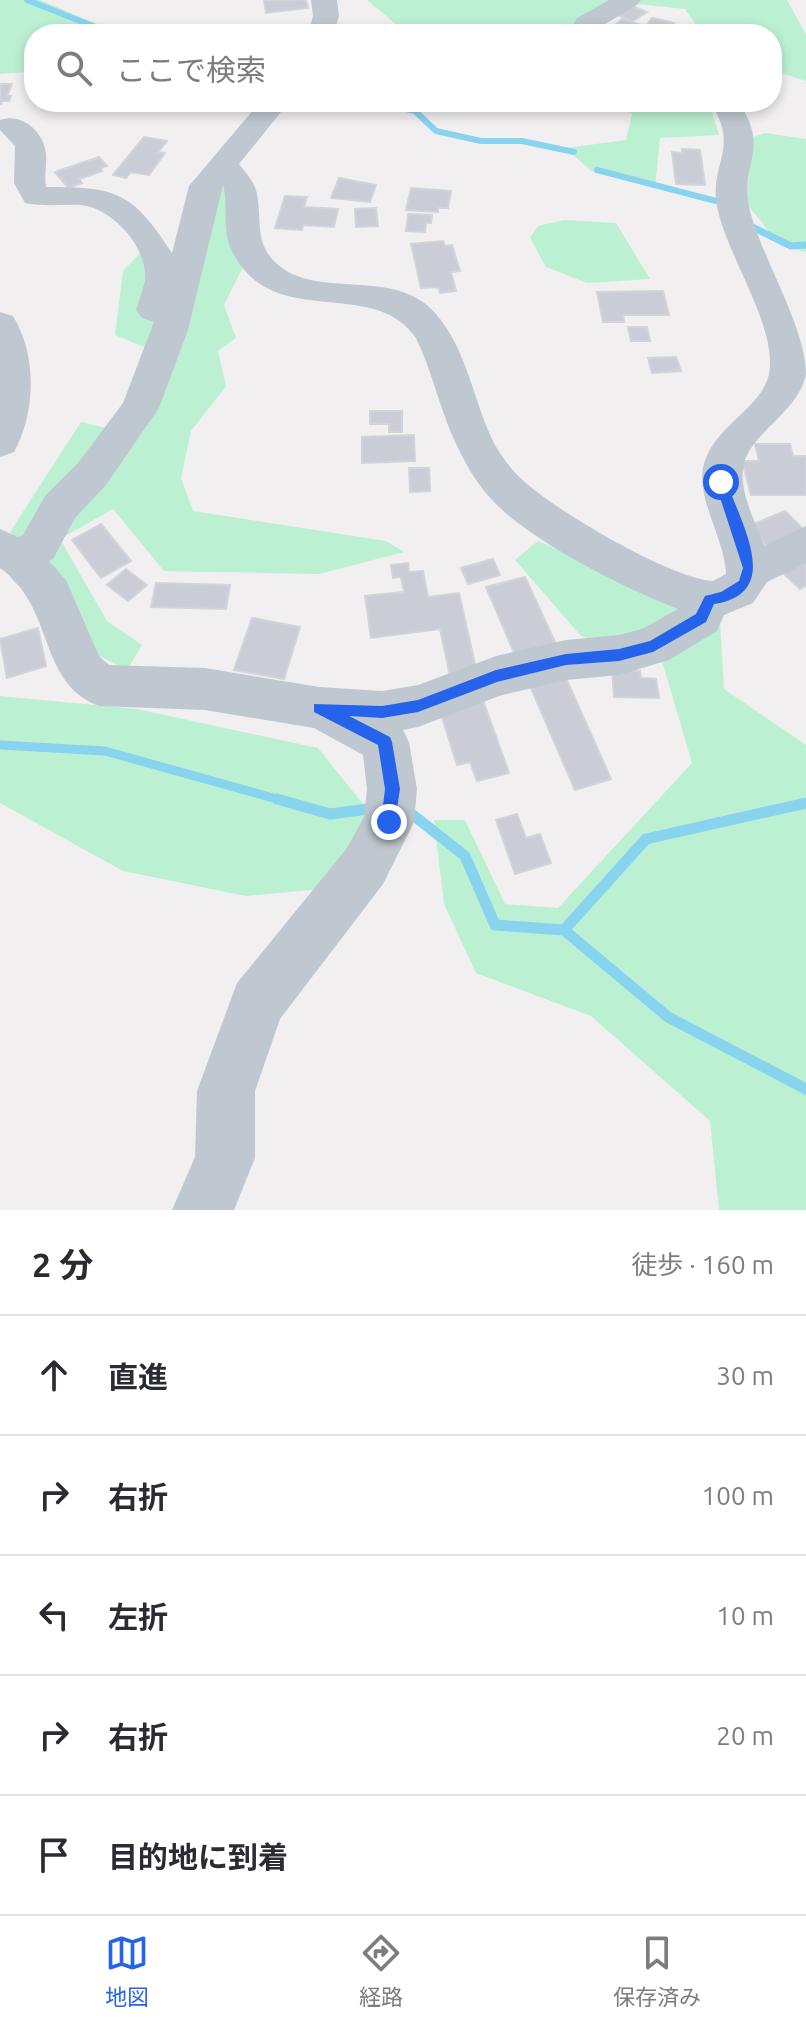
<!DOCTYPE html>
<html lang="ja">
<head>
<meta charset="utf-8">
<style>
  :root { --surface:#fff; --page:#f2f2f3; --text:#2b2b33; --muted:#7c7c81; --line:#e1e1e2; --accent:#2563eb }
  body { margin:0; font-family:Ubuntu,"Noto Sans JP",sans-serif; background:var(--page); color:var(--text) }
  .stop { position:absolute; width:24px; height:24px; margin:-18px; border:6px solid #2563eb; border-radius:50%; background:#fff }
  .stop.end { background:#2563eb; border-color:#fff; box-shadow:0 2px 8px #0008 }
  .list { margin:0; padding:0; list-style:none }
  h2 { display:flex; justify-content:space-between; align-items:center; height:104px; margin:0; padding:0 32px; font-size:34px }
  h2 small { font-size:26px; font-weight:400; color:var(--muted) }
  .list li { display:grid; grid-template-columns:52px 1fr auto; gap:24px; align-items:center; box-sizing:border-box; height:120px; padding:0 32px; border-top:2px solid var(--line) }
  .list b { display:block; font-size:30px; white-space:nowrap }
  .list em { font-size:26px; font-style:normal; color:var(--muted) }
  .icon { flex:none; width:44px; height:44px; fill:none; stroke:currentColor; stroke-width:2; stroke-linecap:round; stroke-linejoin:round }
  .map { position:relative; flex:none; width:806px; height:1210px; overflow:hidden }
  .search { position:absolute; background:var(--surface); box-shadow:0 4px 12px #0003; left:24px; right:24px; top:24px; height:88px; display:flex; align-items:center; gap:20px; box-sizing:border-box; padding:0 28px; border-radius:32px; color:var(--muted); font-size:30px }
  .sheet { height:704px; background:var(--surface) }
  nav { display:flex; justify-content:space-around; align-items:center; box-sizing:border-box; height:112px; border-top:2px solid var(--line); background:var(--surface); font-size:22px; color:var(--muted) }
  nav a { display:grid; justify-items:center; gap:4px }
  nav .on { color:var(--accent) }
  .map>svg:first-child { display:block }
  .green { fill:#bcf0d3 }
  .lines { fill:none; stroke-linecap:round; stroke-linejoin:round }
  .stream-far3 { stroke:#88d4ee; stroke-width:6 }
  .stream-far2 { stroke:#88d4ee; stroke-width:7 }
  .stream-far1 { stroke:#88d4ee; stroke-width:9 }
  .stream { stroke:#88d4ee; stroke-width:11 }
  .building { fill:#cacdd5; stroke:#d2d4da; stroke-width:2 }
  .minor { fill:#bfc8d1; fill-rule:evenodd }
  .route { fill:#2563eb }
</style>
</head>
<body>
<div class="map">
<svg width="806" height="1210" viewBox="0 0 806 1210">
  <rect width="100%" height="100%" fill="#f1efef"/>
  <g class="green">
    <polygon points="0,0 40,0 121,34 34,34 34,76 27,72 0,74"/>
    <polygon points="367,0 787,0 806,35 806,81 772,70 772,34 702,34 685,9 618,2 570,25 565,34 394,34 398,26"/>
    <polygon points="609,102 709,102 719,135 660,138 655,188 591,171 566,148 626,140 632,114"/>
    <polygon points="765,133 806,139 806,252 781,246 746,203 753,137"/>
    <polygon points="216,184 233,187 244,265 224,305 236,338 218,351 226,386 191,431 181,478 193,511 386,541 404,552 319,574 164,571 113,509 60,539 107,621 142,645 127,670 78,645 62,584 10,532 81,422 114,430 145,429 179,352 154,351 115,335 123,271 142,251 187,276"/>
    <polygon points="564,220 616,223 650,279 587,283 546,267 530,238 538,226"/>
    <polygon points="538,541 720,621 724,689 806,745 806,1210 719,1210 710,1121 591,1016 476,973 444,904 434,820 465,820 505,904 558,908 692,763 662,661 581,636 515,560"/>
    <polygon points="0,696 137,709 318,748 375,819 321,889 246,896 123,871 0,803"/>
  </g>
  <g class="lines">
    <g class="stream-far3">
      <polyline points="27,0 113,34"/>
      <polyline points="318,102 340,107 390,105 415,111 436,131 481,141 522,141 574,152"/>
      <polyline points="597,170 716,201"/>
    </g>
    <polyline class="stream-far2" points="750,226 791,246 806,245"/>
    <polyline class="stream-far1" points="0,745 105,751 284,801"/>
    <g class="stream">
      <polyline points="277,799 330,814 376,808"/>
      <polyline points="406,813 413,815 465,856 495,925 564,930 668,1017 806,1089"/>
      <polyline points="564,930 646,839 806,803"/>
    </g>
  </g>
  <g class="building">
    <polygon points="264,0 306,0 308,8 266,13"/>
    <polygon points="629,5 647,12 633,21 615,14"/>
    <polygon points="652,18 674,23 666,34 640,34"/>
    <polygon points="622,19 641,25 631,34 613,34 616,32 610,30"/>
    <polygon points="0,84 12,84 7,96 11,96 9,101 2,101 1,105"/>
    <polygon points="144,137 167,141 158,152 165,153 149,175 131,172 126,178 113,175"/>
    <polygon points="682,149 700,150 705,185 676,184 672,152 683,153"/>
    <polygon points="99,157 107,166 100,168 102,171 79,179 82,183 68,188 55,172"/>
    <polygon points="339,178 376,185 370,202 331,198"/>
    <polygon points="411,188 451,191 448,208 438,208 438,212 406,210"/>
    <polygon points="285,196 307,197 304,207 338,209 334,227 303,225 302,230 275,228"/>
    <polygon points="376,208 378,226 356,227 355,209"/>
    <polygon points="408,214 432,215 431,223 426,223 425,232 406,231"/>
    <polygon points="443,241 445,246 452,245 460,271 451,272 456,291 440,293 438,287 421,288 411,244"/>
    <polygon points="663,291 669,315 623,315 624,322 603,322 597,292"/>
    <polygon points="628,327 647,327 650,341 631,341"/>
    <polygon points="676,357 681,371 652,373 648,358"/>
    <polygon points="370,411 402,411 402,432 389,432 389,424 370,424"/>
    <polygon points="414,435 415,461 362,463 362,437"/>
    <polygon points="755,444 790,444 793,456 806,456 806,495 751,495 742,461 759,461"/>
    <polygon points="409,468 429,468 430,491 410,492"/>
    <polygon points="785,511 805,531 768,548 749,526"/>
    <polygon points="101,524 131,561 101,578 72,540"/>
    <polygon points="493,559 500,575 468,584 461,568"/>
    <polygon points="806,559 806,586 800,589 782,572"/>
    <polygon points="408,563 409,572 423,571 428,597 459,593 477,673 450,676 440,629 371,638 365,596 404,592 401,577 393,578 391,565"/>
    <polygon points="126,569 147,585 128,601 107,585"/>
    <polygon points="525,577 556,644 515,655 486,587"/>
    <polygon points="156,583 230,585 226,609 151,607"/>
    <polygon points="252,618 300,627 284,679 234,670"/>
    <polygon points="38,628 46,666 7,678 0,639"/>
    <polygon points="612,670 640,671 641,678 656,679 659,698 614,697"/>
    <polygon points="565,676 611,779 575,790 530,686"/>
    <polygon points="483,700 509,773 477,781 470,762 457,765 440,711"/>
    <polygon points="517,814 526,838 540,834 551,863 515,874 496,820"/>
  </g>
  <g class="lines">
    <g class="minor">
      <polygon points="311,0 337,0 339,16 334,34 308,34 313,16"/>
      <polygon points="609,0 641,0 637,5 595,30 596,34 568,34 577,18"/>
      <path d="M260,102h29l-50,62c6,8 14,16 17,26 7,27 -3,52 20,73 40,38 119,3 159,50 33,37 38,89 60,132 8,14 19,28 31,38 34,30 144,95 187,98l13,-7c-1,-34 -29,-74 -23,-106 8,-41 59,-59 66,-94 9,-47 -43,-119 -52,-168 -8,-44 24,-57 -7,-104h28c33,46 2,60 11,105 11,48 57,120 57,167 -7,39 -60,61 -63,95 -3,25 13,54 21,77l42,-20v37l-39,19 -14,21 -29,12 -7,16 -48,29 -50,15 -53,5 -67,16 -81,31 -15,3 6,12 8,47 -3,33 -31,62 -103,135 -25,72v67l-21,52h-62l23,-53 2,-66 40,-108 110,-135 17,-31 3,-28 -4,-34 -49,-27 -109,-18 -106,-4c-54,-20 -47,-81 -81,-121 -6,-6 -11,-13 -18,-17v-39l18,8 5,-2 22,-39 33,-33 45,-60 31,-81 -12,-4 -6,-8c3,-10 7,-20 9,-30 3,-33 -33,-72 -64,-75 -19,-1 -37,2 -56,-2l-11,-20 1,-37 -15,-16v-10c21,-8 44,11 46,34 1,11 -2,21 0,33 72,0 86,5 126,66l17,-67zM223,185c6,21 -2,46 9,66 40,82 141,24 184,87 18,37 25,78 44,114 9,18 20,36 34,50 38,40 132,87 184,107l-36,20 -23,6 -53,5 -70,16 -78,29 -36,6 -63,-4 -114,-19 -96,-3 -10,-9 -33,-76 -17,-19 4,-2 22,-41 31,-33 53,-77 29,-78z"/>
      <path d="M0,312l13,4c24,39 23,96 1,136l-14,5z"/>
    </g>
  </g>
  <path class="route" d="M721,478l6,4c14,43 57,111 -13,122l-8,18 -53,30 -34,9 -53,4 -69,17 -79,30 -36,6 -33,-2 41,21 2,5 8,47 -6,39h-11l-2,-6 4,-33 -7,-44 -64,-33v-8l68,2 36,-6 78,-30 70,-16 53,-5 31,-8 46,-27 9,-18 16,-4 18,-11 4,-13 -28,-86z"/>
</svg>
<div class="stop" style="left:721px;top:482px"></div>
<div class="stop end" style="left:389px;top:822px"></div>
<div class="search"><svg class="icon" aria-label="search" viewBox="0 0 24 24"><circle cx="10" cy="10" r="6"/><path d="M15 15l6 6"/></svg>ここで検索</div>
</div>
<section class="sheet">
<h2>2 分<small>徒歩 · 160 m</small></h2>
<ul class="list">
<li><svg class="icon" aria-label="ahead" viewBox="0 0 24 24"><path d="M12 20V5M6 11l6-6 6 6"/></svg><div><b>直進</b></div><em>30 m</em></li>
<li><svg class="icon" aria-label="right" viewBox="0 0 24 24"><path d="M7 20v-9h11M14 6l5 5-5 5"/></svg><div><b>右折</b></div><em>100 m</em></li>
<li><svg class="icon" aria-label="left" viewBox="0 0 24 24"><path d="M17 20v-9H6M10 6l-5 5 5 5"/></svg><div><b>左折</b></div><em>10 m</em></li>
<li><svg class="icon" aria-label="right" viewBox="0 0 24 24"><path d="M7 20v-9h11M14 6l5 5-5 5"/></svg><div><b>右折</b></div><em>20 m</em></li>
<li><svg class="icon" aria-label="arrive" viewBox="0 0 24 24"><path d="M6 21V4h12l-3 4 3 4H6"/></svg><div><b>目的地に到着</b></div></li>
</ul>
</section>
<nav>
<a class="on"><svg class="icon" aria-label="map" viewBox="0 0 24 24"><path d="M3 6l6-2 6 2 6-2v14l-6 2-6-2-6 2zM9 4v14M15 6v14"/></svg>地図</a>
<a><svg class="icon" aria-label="directions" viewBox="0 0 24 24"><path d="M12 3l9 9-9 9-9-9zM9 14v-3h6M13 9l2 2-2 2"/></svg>経路</a>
<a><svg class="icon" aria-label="saved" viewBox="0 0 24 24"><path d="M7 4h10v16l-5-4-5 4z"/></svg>保存済み</a>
</nav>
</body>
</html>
